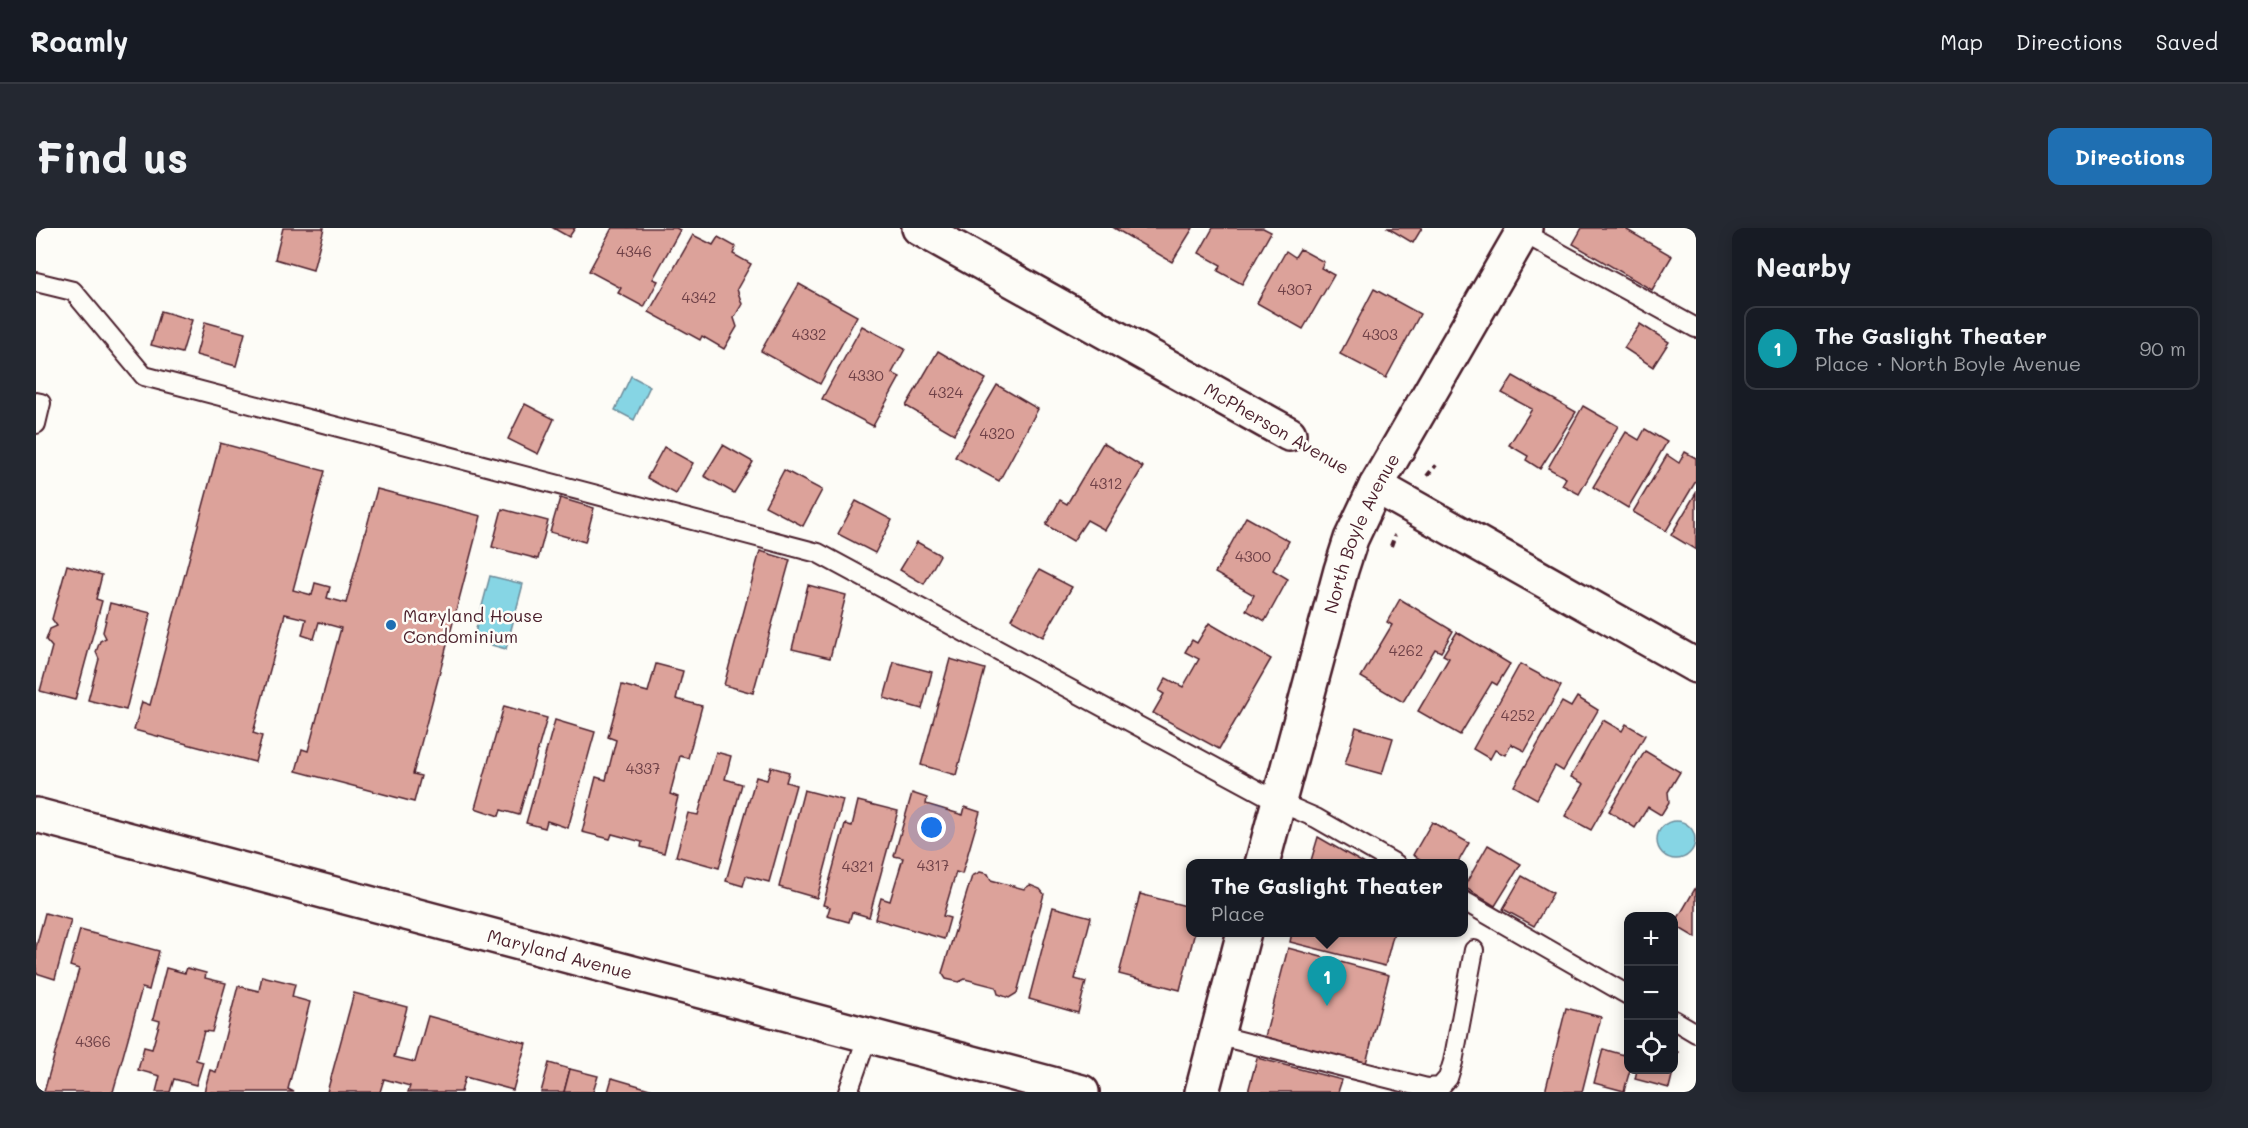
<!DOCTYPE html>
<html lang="en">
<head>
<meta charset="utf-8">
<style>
  :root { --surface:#171b24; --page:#242831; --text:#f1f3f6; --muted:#9ea1a6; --line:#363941; --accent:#1f6fb2 }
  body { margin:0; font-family:Mali,sans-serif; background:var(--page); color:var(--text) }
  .controls { position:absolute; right:18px; bottom:18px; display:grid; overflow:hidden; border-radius:12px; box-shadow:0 3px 15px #0003 }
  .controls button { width:54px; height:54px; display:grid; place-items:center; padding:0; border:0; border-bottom:2px solid var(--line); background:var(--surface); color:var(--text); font:30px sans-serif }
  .you { position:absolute; left:896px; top:600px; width:21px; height:21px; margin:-15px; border:4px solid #fff; border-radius:50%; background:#1a73e8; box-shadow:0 0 0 9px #1a73e833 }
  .badge { display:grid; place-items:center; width:39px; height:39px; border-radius:50%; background:var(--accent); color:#fff; font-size:20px; font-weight:700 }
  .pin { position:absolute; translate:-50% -50px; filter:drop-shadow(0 2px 3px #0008) }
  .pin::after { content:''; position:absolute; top:32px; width:21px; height:18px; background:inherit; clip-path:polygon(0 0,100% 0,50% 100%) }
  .popup { position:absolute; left:1150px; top:631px; width:282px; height:78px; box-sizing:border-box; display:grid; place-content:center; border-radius:12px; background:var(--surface); filter:drop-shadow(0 2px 4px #0005); font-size:20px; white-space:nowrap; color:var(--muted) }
  .popup b { font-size:22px; color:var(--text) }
  .popup::after { content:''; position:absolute; left:50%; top:100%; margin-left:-12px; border:12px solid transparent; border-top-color:var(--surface) }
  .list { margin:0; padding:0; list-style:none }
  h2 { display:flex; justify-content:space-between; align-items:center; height:78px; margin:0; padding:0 24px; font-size:26px }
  h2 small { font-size:20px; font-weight:400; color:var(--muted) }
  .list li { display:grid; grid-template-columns:39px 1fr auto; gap:18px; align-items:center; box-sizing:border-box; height:84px; margin:0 12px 12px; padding:0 12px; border:2px solid var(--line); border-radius:12px }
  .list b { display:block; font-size:22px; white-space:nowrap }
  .list p { margin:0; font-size:20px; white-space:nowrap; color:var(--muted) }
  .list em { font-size:20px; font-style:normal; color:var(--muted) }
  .icon { flex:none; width:33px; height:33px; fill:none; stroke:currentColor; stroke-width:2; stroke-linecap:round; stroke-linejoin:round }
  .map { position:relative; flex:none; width:1660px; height:864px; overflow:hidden; border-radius:12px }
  header { display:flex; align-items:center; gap:36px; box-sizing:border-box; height:84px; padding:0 30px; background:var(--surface); border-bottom:2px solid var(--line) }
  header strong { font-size:28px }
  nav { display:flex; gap:33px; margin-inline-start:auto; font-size:21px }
  .intro { display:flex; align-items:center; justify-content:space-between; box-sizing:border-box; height:144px; padding:0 36px }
  h1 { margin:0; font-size:42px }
  .button { padding:15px 27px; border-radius:12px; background:var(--accent); color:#fff; font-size:21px; font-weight:700 }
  main { display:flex; gap:36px; padding:0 36px }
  aside { flex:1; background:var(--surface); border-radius:12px; box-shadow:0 3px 15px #0003 }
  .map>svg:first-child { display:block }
  .water { fill:#86d5e4; stroke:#6e8c9a; stroke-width:1.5 }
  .building { fill:#dca29a; stroke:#4a1f2b; stroke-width:1.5 }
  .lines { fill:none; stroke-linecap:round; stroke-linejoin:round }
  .service-casing { stroke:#4a1f2b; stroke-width:22 }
  .minor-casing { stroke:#4a1f2b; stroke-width:38 }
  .tertiary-casing { stroke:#4a1f2b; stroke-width:38 }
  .path { stroke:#4a1f2b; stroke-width:4; stroke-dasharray:6 4.5; stroke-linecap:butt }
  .service { stroke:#fdfcf7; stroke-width:18 }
  .minor { stroke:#fdfcf7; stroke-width:33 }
  .tertiary { stroke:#fdfcf7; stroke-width:33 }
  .poi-dot { fill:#1f6fb2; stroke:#fdfcf7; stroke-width:2 }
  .labels { text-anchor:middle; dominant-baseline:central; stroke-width:5; stroke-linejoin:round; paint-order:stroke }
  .number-label { font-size:15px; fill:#6e4047 }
  .street-label { font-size:18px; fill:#4a1f2b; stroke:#fdfcf7 }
  .poi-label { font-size:18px; fill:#4a1f2b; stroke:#fdfcf7; text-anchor:start }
</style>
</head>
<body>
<header>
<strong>Roamly</strong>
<nav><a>Map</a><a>Directions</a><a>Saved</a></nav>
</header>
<div class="intro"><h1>Find us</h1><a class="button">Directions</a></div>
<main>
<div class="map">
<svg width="1660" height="864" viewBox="0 0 1660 864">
  <rect width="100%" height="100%" fill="#fdfcf7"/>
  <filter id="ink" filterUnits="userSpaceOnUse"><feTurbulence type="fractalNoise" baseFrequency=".0167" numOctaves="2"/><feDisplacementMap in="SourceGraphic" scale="12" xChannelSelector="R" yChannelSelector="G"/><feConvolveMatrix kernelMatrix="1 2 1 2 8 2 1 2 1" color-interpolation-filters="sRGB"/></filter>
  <g filter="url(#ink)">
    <g class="water">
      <polygon points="595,148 614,158 598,192 579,182"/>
      <polygon points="454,348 487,356 470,421 437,412"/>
      <circle cx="1640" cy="612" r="19"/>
    </g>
    <g class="building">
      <polygon points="247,0 288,0 277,42 239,31"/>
      <polygon points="517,0 539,0 533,9"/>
      <polygon points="576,0 640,0 644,2 617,51 622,53 608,79 582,65 585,60 553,43"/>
      <polygon points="1078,0 1157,0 1136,34"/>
      <polygon points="1177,0 1227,0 1235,4 1206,56 1182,43 1185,37 1163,25"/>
      <polygon points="1352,0 1386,0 1377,15"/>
      <polygon points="1546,0 1592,0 1591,2 1636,28 1616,62 1537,16"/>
      <polygon points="657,7 677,17 682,9 700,19 697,26 715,36 701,61 706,76 698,90 701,99 688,121 666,108 664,112 613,84"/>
      <polygon points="1264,21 1288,34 1285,40 1298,47 1267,101 1221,75 1250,23 1259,29"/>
      <polygon points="763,56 821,88 784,156 725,123"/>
      <polygon points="1338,61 1384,86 1350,150 1304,126"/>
      <polygon points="125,83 156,92 146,125 115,117"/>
      <polygon points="169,94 209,105 200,138 160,127"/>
      <polygon points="1604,96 1633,114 1617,139 1588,120"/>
      <polygon points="826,98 869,121 856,145 864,149 837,198 786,171"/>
      <polygon points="902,123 950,151 918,206 870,178"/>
      <polygon points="1477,148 1540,184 1504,241 1490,232 1492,228 1473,217 1496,181 1466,165"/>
      <polygon points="961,157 1002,181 963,253 919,229"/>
      <polygon points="489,176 518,191 502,226 472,211"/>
      <polygon points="1547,178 1582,198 1543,266 1526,257 1530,250 1512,240"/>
      <polygon points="1609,201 1631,214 1592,280 1557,259 1590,204 1603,212"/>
      <polygon points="184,215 289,243 257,362 276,367 279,355 294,359 291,370 310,375 341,261 445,288 377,546 385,548 378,574 260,543 266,521 272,523 305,400 283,394 278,411 266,407 270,391 249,386 217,505 226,508 219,534 98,502 106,474 114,477"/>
      <polygon points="1067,215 1107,239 1069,302 1051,292 1037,313 1010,297 1024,272 1031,276"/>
      <polygon points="687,217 717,234 698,265 668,248"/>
      <polygon points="628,219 657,235 640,266 611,250"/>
      <polygon points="1649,224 1660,230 1660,253 1630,303 1597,284 1631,227 1643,235"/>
      <polygon points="748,242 786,262 767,298 729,278"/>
      <polygon points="1660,265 1660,322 1635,307"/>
      <polygon points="524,270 558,280 549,314 514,304"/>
      <polygon points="820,273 856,292 839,325 802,306"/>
      <polygon points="466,281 512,293 502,331 456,319"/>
      <polygon points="1210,289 1253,313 1237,342 1252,351 1229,393 1210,382 1218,367 1179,345"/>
      <polygon points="881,314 904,327 888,356 864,342"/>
      <polygon points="724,323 754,332 717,465 688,457"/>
      <polygon points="31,337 66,347 60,371 66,373 39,472 4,463 16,419 10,412 14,401 21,398 16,391"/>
      <polygon points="1003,342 1036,359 1007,409 975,391"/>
      <polygon points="772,357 810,367 794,430 756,421"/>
      <polygon points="1364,371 1417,403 1405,424 1399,421 1367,474 1325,449 1356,397 1351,394"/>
      <polygon points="74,375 115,385 90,482 52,472 63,431 60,424 64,413 70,410 67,404"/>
      <polygon points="1173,395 1235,431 1183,521 1117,485 1128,466 1123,463 1130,450 1147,459 1163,431 1149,424 1156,412 1161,415"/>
      <polygon points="1421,404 1474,436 1461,457 1456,454 1424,507 1382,483 1413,430 1407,427"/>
      <polygon points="914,431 949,441 920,547 885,537"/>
      <polygon points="858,434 896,444 886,481 848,470"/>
      <polygon points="620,436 647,443 640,471 666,478 652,530 644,528 634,566 642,569 628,625 605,619 606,614 576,606 574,611 546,604 560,549 570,552 580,512 572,509 586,457 612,464"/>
      <polygon points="1484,436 1525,458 1489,523 1475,516 1469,527 1459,522 1454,531 1437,521"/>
      <polygon points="1541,469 1562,482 1527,543 1519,538 1501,571 1478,558 1526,474 1535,479"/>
      <polygon points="468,478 511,490 483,587 465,582 463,588 439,580"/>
      <polygon points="519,492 559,504 532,600 511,593 509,600 490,595"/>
      <polygon points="1567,492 1586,503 1590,496 1609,507 1555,602 1529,588 1548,556 1535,549"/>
      <polygon points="1320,499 1357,510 1346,546 1309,536"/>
      <polygon points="1609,523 1644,544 1632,564 1633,574 1625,587 1612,579 1599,600 1573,583"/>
      <polygon points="680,524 695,528 689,551 706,556 683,640 640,628 652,585 662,587"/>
      <polygon points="735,539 753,544 750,554 760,557 733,654 710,648 707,658 690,653 720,549 731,552"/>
      <polygon points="768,562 807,572 781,670 743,659"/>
      <polygon points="876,565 891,570 890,576 927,587 929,579 944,584 926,646 920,644 907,688 914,690 908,711 839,691 845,670 854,673 867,630 858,628"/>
      <polygon points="822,573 862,583 833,689 816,684 813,694 791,688 794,679 787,677 809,596 816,598"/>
      <polygon points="1396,594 1433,615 1421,636 1392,636 1377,627"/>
      <polygon points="1282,609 1329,636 1274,636"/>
      <polygon points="1452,617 1485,636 1459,678 1428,659"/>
      <polygon points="944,644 952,646 955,652 988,661 994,657 1004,661 1008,666 981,765 973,770 962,766 960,759 929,751 923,754 910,751 906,745 936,648"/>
      <polygon points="1486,648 1517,665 1498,698 1467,681"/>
      <polygon points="1660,659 1660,710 1638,697"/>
      <polygon points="1104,666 1154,679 1154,704 1159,704 1144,762 1083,746"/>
      <polygon points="1017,679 1055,689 1039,751 1050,754 1042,785 993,771"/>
      <polygon points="9,685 35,692 19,751 0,745 0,719"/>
      <polygon points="44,702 123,723 113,762 106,760 77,864 8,864 43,741 34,738"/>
      <polygon points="1256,704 1358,704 1349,738 1254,714"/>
      <polygon points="1252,720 1353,747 1330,835 1229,809"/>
      <polygon points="130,740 149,745 151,740 170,745 169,750 190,755 176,804 168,803 160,832 167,834 160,857 138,851 134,864 120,864 124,848 102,842 108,819 116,821 124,793 117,791"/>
      <polygon points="226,748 259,756 256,769 274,774 252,861 258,864 168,864 174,842 180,844 202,758 223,763"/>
      <polygon points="318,765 371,779 358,829 379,834 392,788 490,815 477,862 429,849 425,864 372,864 374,858 348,851 344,864 291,864"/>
      <polygon points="1530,780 1565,789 1546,864 1509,864"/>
      <polygon points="1567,821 1592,828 1594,842 1588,863 1558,855"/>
      <polygon points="1638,823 1642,824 1633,860 1599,851 1601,842 1638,842"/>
      <polygon points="1221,830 1306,852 1302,864 1212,864"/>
      <polygon points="513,835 534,841 528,864 505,864"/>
      <polygon points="534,841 562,848 557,864 528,864"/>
      <polygon points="576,850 624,864 572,864"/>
    </g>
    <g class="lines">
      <defs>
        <g id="service">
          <polyline points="1480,1 1660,100"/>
          <polyline points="0,54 37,63 108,148 782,325 1243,574 1280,590 1360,636"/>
          <polyline points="0,174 5,175 0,196"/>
          <polyline points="1428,673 1592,767"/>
          <polyline points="1638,792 1660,805"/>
          <polyline points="1180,807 1391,860 1404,859 1412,850 1417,834 1438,722"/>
          <polyline points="812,864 832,807"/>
        </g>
        <g id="minor">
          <polyline points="883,0 1253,206"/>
          <polyline points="1340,258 1660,438"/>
          <path id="s1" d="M0,587l1046,277"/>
        </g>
        <g id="tertiary">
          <path id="s2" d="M1226,636l79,-294 10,-31 25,-53 149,-258"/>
          <polyline points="1166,864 1208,704"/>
        </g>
      </defs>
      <use href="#service" class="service-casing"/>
      <use href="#minor" class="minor-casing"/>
      <use href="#tertiary" class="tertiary-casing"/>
      <g class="path">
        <polyline points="1282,223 1312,241"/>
        <polyline points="1391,248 1400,237"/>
        <polyline points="1355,318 1359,307"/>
      </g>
      <use href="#service" class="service"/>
      <use href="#minor" class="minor"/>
      <use href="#tertiary" class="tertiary"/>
    </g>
  </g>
  <circle class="poi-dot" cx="355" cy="397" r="6"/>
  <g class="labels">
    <g class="number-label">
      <text x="598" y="23">4346</text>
      <text x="1259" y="61">4307</text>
      <text x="663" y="69">4342</text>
      <text x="773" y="106">4332</text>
      <text x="1344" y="106">4303</text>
      <text x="830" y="147">4330</text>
      <text x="910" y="164">4324</text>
      <text x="961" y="205">4320</text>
      <text x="1070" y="255">4312</text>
      <text x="1217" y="328">4300</text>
      <text x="1370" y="422">4262</text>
      <text x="1482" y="487">4252</text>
      <text x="607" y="540">4337</text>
      <text x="897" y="637">4317</text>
      <text x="822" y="638">4321</text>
      <text x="57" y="813">4366</text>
    </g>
    <g class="street-label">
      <text transform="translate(1241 200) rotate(30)">McPherson Avenue</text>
      <text stroke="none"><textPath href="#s2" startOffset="346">North Boyle Avenue</textPath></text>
      <text stroke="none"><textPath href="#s1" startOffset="542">Maryland Avenue</textPath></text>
    </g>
    <g class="poi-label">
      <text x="367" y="387">Maryland House<tspan x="367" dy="21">Condominium</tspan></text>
    </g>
  </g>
</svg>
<div class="controls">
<button>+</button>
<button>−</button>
<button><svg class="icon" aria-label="locate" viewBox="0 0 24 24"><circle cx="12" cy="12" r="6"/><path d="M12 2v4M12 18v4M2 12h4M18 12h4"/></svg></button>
</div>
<div class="you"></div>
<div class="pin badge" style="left:1291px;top:778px;background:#0f9aa8">1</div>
<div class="popup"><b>The Gaslight Theater</b>Place</div>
</div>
<aside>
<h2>Nearby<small></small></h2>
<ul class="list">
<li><span class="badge" style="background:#0f9aa8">1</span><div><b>The Gaslight Theater</b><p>Place · North Boyle Avenue</p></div><em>90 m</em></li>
</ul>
</aside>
</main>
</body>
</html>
